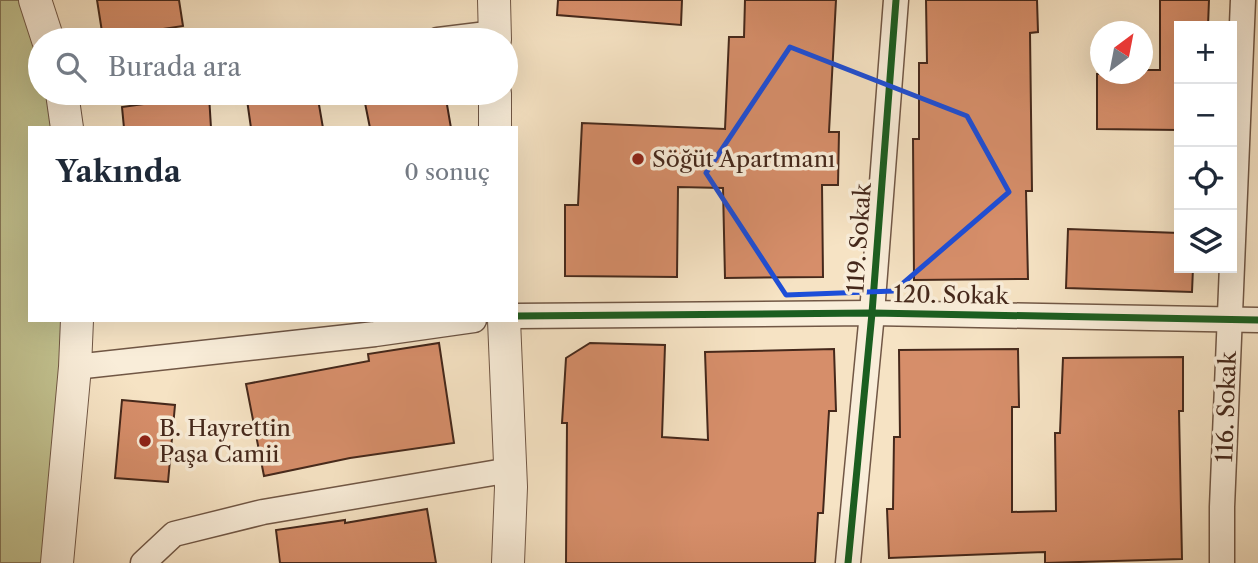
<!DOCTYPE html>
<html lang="tr">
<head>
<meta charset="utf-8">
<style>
  :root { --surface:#fff; --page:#f6f6f7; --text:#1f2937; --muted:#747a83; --line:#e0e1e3 }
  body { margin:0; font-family:"Libre Caslon Text",serif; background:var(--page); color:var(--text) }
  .controls { position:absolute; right:21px; top:21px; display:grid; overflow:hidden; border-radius:0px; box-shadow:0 7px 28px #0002 }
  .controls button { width:63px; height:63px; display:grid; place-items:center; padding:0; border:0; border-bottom:2px solid var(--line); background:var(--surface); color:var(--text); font:35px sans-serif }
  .compass { position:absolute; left:1090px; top:21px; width:63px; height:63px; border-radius:50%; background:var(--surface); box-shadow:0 7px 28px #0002; rotate:32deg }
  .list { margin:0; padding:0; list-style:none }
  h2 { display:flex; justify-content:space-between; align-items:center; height:91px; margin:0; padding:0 28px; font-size:30px }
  h2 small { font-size:23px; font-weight:400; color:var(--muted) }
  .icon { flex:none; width:38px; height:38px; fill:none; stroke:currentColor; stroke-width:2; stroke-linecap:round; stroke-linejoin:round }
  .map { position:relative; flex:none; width:1258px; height:563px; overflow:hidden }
  .search { position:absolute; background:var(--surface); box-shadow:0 7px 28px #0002; left:28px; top:28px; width:490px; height:77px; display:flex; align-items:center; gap:18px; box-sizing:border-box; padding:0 24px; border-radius:38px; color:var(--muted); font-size:26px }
  .panel { position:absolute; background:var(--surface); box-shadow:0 7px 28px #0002; left:28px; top:126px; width:490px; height:196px; border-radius:0px }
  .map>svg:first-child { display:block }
  .green { fill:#c2c290; stroke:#847556; stroke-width:2 }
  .building { fill:#d68e6a; stroke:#45281b; stroke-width:2 }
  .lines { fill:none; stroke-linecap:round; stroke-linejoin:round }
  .minor-casing { stroke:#715745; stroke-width:27 }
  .tertiary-casing { stroke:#715745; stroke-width:34 }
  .minor { stroke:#f9edd9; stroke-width:24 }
  .tertiary { stroke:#f9edd9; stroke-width:32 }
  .cycleway-casing { stroke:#f9edd9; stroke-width:11 }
  .cycleway { stroke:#1b5e20; stroke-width:7 }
  .marked { fill:none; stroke:#1d4ed8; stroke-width:5; stroke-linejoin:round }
  .poi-dot { fill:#8f2418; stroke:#f9edd9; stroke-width:2.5 }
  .labels { text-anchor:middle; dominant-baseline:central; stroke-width:7; stroke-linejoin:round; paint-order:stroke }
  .poi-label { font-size:23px; fill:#45281b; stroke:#f9edd9; text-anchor:start }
  .street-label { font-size:23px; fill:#45281b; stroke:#f9edd9 }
</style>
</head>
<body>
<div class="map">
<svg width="1258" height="563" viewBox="0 0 1258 563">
  <rect width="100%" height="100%" fill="#f6e3c4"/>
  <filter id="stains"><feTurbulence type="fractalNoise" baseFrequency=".00286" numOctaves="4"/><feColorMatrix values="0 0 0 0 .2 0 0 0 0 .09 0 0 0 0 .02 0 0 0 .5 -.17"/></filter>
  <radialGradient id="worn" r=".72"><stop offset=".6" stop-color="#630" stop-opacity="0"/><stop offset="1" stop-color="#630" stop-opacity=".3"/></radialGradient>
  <polygon class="green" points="0,0 35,0 40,40 40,93 62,93 67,128 30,128 30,320 77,320 57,563 0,563"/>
  <g class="building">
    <polygon points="97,0 179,0 183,26 103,38"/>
    <polygon points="558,0 682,0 681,25 557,15"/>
    <polygon points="745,0 836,0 829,132 839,132 838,185 822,185 823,277 725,278 723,188 678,187 677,277 565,276 565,205 578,205 582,123 725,129 729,37 744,37"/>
    <polygon points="926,0 1037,0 1038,32 1030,33 1032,191 1026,191 1028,279 914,280 913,139 919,139 919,63 927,63"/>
    <polygon points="1160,0 1209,0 1208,26 1179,26 1179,130 1097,129 1097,74 1143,74 1143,70 1160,70"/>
    <polygon points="246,93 317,93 323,128 251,128"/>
    <polygon points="363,93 445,93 451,128 370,128"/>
    <polygon points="209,95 211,128 124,128 122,107"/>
    <polygon points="1068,229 1179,233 1179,268 1193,268 1192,292 1066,288"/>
    <polygon points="439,343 454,443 350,458 264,476 246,384 369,361 368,354"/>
    <polygon points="590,343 665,345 662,437 708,440 705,352 834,349 836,411 829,411 823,513 818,513 815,563 566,563 567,423 562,423 566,358"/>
    <polygon points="1018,349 1019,407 1012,407 1012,512 1056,511 1055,433 1060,433 1063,358 1183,357 1183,411 1179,411 1182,559 1045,563 1045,552 889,558 887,509 893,509 894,437 900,437 899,350"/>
    <polygon points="122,400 175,405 168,482 115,478"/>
    <polygon points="427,509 436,563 280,563 276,530 345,520 345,523"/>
  </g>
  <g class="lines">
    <defs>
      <g id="minor">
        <polyline points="438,40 495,33"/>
        <polyline points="516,316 872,313 1258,320"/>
        <polyline points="75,367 375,334 474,320"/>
        <polyline points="143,563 174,534 263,512 510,470"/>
        <polyline points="848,563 872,313 896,0"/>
        <polyline points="1222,563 1222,507 1243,0"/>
      </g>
      <g id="tertiary">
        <polyline points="35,0 48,40"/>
        <polyline points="494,0 495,40"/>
        <polyline points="62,93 67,128"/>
        <polyline points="495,93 495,128"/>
        <polyline points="504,320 511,487 508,563"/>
        <polyline points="57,563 75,367 77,320"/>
      </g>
    </defs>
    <use href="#minor" class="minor-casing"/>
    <use href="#tertiary" class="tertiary-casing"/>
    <use href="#minor" class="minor"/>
    <use href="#tertiary" class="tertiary"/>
    <defs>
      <g id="cycleway">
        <polyline points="516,316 872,313 1258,320"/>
        <polyline points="848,563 872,313 896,0"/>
      </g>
    </defs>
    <use href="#cycleway" class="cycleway-casing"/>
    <use href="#cycleway" class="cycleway"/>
  </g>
  <path class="marked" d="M790,47l177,69 42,76 -115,99 -108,4 -80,-122z"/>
  <g class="poi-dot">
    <circle cx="638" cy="159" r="7"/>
    <circle cx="145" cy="441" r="7"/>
  </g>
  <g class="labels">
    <g class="poi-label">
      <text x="652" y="159">Söğüt Apartmanı</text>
      <text x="159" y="428">B. Hayrettin<tspan x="159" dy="26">Paşa Camii</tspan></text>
    </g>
    <g class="street-label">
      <text transform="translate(859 238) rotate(-86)">119. Sokak</text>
      <text transform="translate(951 295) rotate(1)">120. Sokak</text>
      <text transform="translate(1226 407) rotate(-88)">116. Sokak</text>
    </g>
  </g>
  <rect width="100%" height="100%" filter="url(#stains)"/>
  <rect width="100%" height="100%" fill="url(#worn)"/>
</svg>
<div class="controls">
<button>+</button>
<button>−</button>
<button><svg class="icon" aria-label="locate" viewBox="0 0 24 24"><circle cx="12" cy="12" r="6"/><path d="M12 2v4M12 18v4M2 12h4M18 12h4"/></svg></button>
<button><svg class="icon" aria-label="layers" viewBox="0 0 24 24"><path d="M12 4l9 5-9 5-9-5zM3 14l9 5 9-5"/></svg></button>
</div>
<svg class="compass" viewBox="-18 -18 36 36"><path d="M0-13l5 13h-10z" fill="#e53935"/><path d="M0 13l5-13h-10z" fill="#747a83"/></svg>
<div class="search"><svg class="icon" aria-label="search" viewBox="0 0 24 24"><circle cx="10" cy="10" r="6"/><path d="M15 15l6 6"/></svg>Burada ara</div>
<section class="panel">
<h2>Yakında<small>0 sonuç</small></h2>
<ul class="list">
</ul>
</section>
</div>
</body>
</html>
